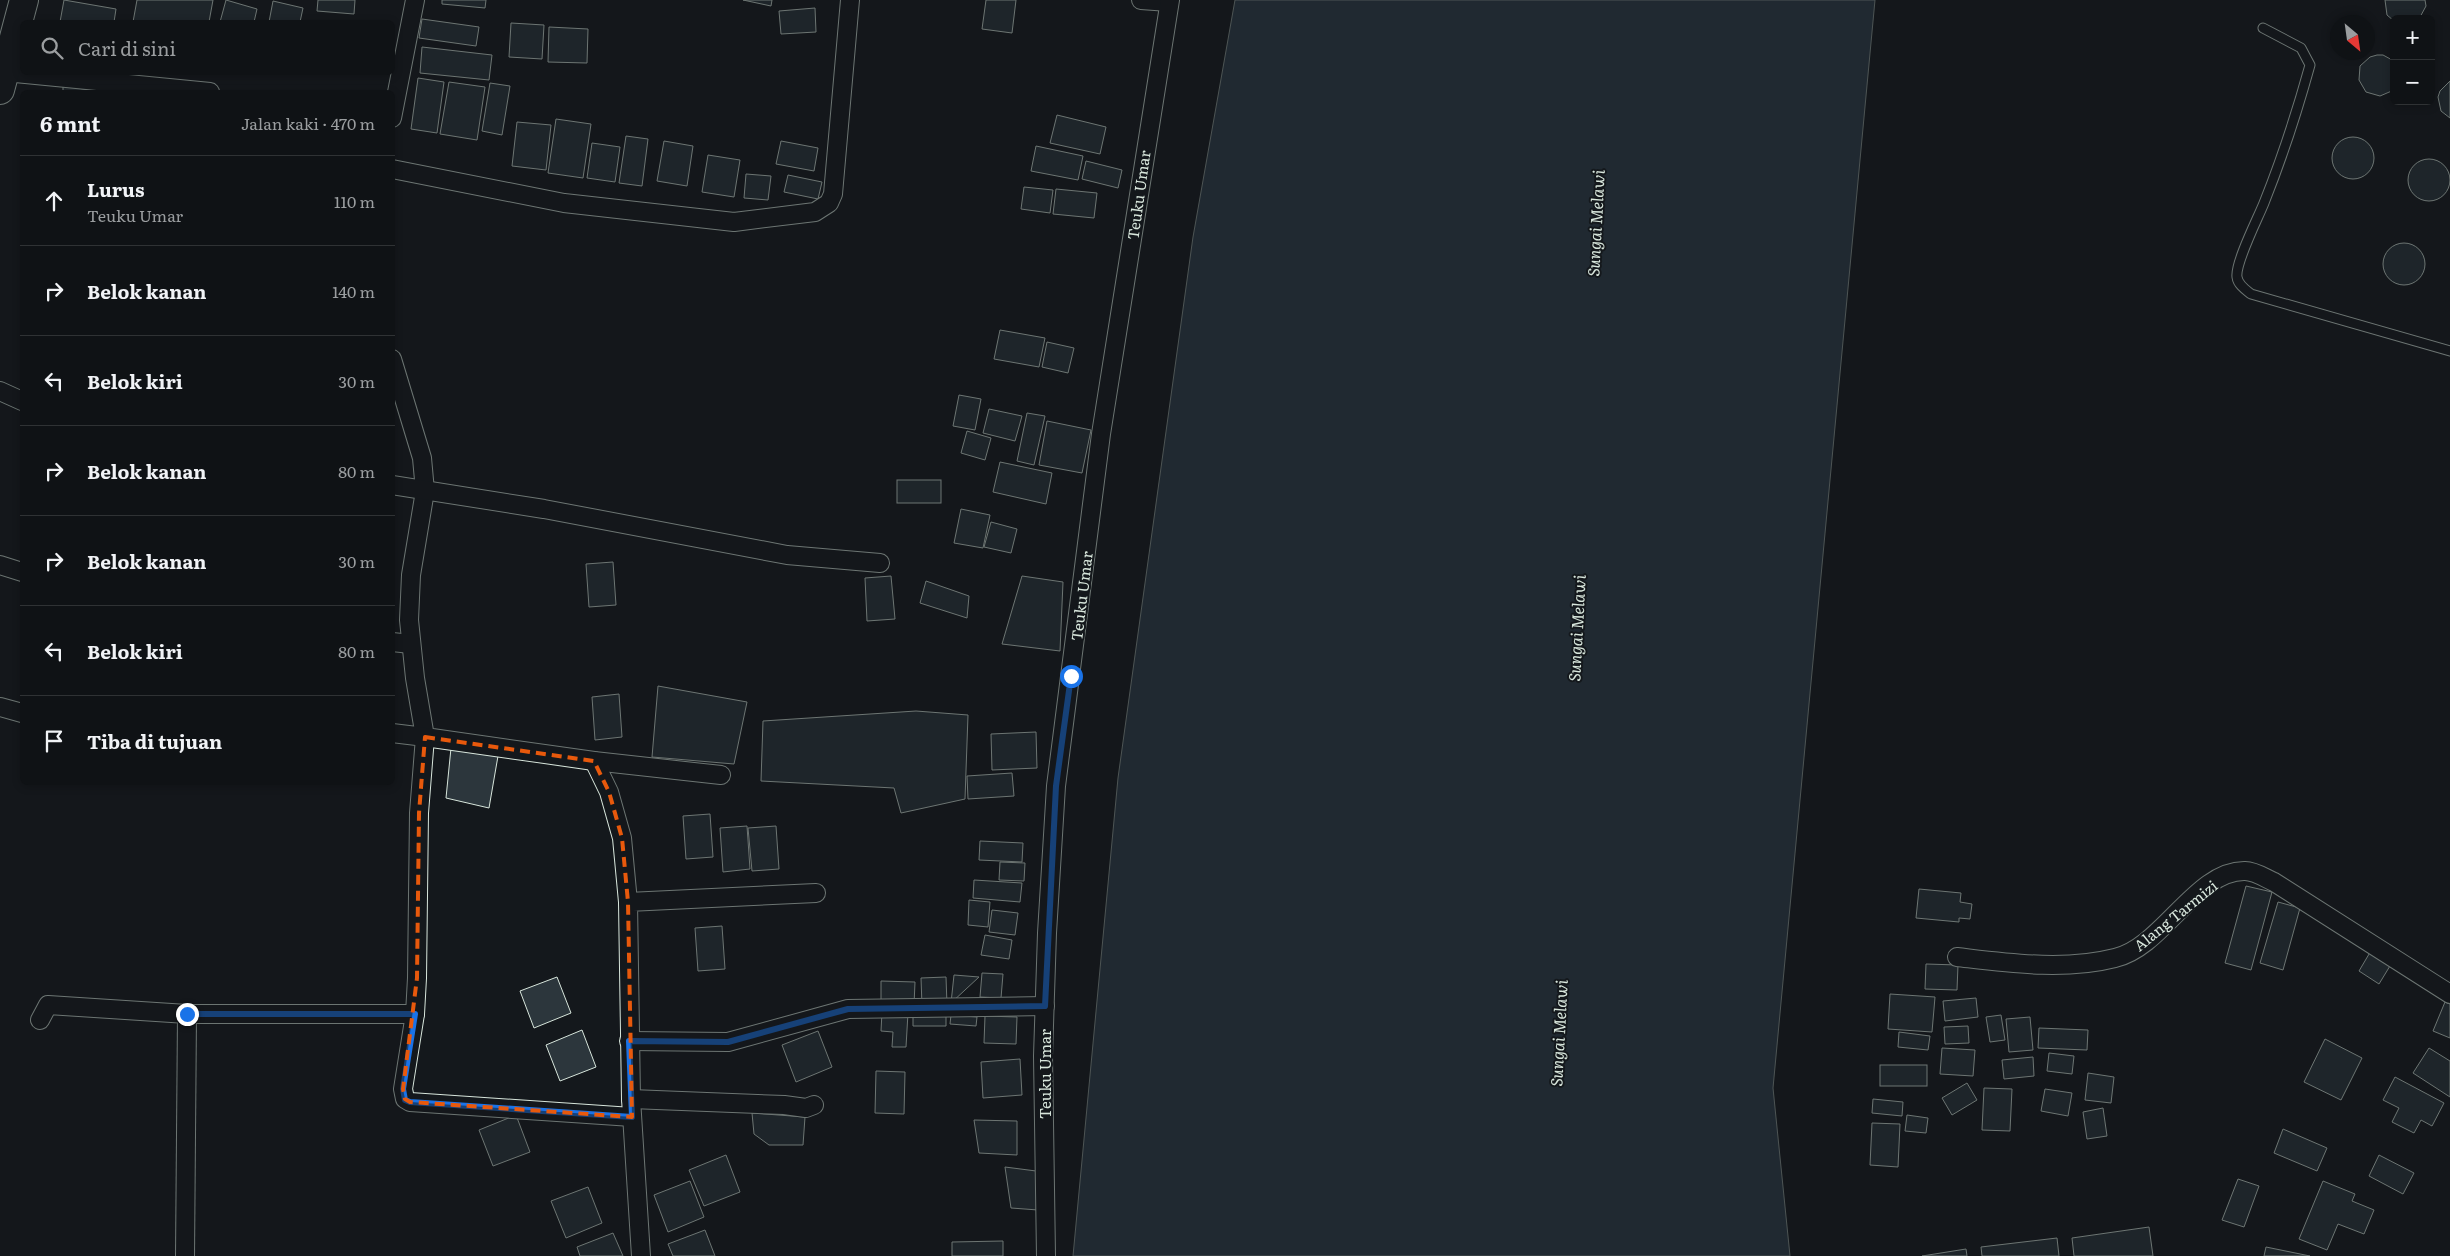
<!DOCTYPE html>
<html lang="id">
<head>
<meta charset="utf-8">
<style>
  :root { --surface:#0f1215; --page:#181b1e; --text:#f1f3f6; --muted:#9b9ea0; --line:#2f3234 }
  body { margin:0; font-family:Literata,serif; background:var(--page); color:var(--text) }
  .controls { position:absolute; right:15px; top:15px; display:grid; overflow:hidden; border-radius:8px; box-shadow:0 2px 8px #0003 }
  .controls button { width:45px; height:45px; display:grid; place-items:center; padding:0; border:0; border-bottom:1px solid var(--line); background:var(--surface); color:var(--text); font:25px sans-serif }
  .compass { position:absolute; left:2330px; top:15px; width:45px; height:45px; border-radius:50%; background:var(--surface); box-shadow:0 2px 8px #0003; rotate:151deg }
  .stop { position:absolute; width:15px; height:15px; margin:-11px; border:4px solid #1a73e8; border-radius:50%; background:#fff }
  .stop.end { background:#1a73e8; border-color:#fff; box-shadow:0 1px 5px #0008 }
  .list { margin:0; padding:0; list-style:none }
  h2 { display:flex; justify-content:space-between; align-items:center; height:65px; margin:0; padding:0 20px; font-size:21px }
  h2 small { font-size:16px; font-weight:400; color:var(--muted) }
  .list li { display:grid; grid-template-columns:32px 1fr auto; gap:15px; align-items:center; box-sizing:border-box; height:90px; padding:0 20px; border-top:1px solid var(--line) }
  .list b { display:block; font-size:19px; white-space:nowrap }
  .list p { margin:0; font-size:16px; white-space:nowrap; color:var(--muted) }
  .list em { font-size:16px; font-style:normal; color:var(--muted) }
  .icon { flex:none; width:28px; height:28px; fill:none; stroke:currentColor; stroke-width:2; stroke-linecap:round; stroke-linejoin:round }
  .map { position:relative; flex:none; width:2450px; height:1256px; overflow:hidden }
  .search { position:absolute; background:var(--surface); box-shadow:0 2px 8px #0003; left:20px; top:20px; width:375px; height:55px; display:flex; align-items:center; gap:12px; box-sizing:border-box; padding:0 18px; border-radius:8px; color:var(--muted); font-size:19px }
  .panel { position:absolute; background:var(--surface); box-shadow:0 2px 8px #0003; left:20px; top:90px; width:375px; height:695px; border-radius:8px }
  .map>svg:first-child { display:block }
  .water { fill:#2f3f4d; stroke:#939e99 }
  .building { fill:#2c363c; stroke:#d8e6dc }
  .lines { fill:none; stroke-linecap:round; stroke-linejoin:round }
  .service-casing { stroke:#d8e6dc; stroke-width:11 }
  .minor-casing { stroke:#d8e6dc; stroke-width:20 }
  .trunk-casing { stroke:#d8e6dc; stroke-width:30 }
  .service { stroke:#14181c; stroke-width:9 }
  .minor { stroke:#14181c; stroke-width:18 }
  .trunk { stroke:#14181c; stroke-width:28 }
  .route { stroke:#1a73e8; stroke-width:6 }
  .marked { fill:none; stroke:#e8590c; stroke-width:4; stroke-dasharray:10 6; stroke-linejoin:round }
  .labels { text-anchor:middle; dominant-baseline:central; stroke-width:4; stroke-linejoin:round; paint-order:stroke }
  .street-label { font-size:15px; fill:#d8e6dc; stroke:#14181c }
  .water-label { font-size:16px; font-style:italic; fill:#d8e6dc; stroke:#14181c }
</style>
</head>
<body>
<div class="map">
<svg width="2450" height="1256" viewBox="0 0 2450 1256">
  <rect width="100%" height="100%" fill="#14181c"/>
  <polygon class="water" points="1235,0 1875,0 1773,1088 1790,1256 1073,1256 1118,778 1193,237"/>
  <g class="building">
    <polygon points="64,0 116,9 114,22 60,22"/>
    <polygon points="137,0 213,0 209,22 133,22"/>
    <polygon points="226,0 257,9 254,22 220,22"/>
    <polygon points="318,0 355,0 354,14 317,11"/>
    <polygon points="442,0 486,0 485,8 442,4"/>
    <polygon points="743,0 772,0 771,6"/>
    <polygon points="986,0 1016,0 1012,33 982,29"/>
    <polygon points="2385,0 2425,0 2426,6 2419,19 2394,19 2394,21 2387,15"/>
    <polygon points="273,1 303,8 300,22 269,22"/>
    <polygon points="815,8 816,32 781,34 779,11"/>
    <polygon points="422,19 479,27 476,46 419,38"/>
    <polygon points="511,23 544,25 542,59 509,57"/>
    <polygon points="549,27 588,29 587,63 548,62"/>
    <polygon points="422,47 492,55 489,80 420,73"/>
    <polygon points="2377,55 2383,55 2394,61 2394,90 2380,96 2366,92 2359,80 2360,66 2370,57"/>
    <polygon points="418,78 444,82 437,133 411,129"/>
    <polygon points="2450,81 2450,118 2441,111 2438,97 2440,91"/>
    <polygon points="449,82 485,87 477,140 440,134"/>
    <polygon points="490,83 510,86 502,135 482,131"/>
    <polygon points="63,86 105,92 63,92"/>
    <polygon points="1057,115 1106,127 1100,154 1050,143"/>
    <polygon points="556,119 591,124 583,178 548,173"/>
    <polygon points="517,122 551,125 546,170 512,166"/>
    <polygon points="626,136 648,139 642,186 619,183"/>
    <circle cx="2353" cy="158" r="21"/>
    <polygon points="664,141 693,146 687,186 657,181"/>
    <polygon points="781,141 818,148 814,171 776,164"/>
    <polygon points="592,143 620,147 615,182 587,178"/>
    <polygon points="1036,146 1083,156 1078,180 1031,171"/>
    <polygon points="708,155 740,160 734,197 702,192"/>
    <circle cx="2429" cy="180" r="21"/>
    <polygon points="1086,161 1122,170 1118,188 1082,179"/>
    <polygon points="746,174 771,176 768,200 744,198"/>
    <polygon points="788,175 822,182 818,199 784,192"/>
    <polygon points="1024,187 1053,190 1050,213 1021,209"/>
    <polygon points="1056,189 1097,193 1094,218 1053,214"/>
    <circle cx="2404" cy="264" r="21"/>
    <polygon points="1000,330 1045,338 1039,367 994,359"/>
    <polygon points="1047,342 1074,348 1068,373 1042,367"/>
    <polygon points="959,395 981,399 975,430 953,426"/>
    <polygon points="989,409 1022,416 1015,441 983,433"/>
    <polygon points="1027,413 1045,416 1034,465 1017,461"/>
    <polygon points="1047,421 1091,430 1082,473 1039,465"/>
    <polygon points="967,431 991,438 985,460 961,453"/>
    <polygon points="1000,462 1052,473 1046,504 993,492"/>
    <rect x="897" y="480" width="44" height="23"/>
    <polygon points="961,509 990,515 983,548 954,543"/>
    <polygon points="991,522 1017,529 1011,553 984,547"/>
    <polygon points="613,562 616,605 589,607 586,564"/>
    <polygon points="891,576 895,619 867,621 865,578"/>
    <polygon points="1022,576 1063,582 1060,651 1002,644"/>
    <polygon points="926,581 969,596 967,618 920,603"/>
    <polygon points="658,686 747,702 734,764 652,757"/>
    <polygon points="619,694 622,737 595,740 592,697"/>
    <polygon points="916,711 968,715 965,799 901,813 894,788 761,781 763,721"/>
    <polygon points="1036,732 1037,768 992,770 991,734"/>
    <polygon points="451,748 498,756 489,808 446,798"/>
    <polygon points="1012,773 1014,796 968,799 967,776"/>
    <polygon points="710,814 713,857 686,859 683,816"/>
    <polygon points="747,826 750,869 723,872 720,828"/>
    <polygon points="776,826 779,869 752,871 748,828"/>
    <polygon points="980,841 1023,843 1022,862 979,860"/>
    <polygon points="1000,862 1025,863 1024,881 999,880"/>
    <polygon points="974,880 1022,883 1020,902 973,898"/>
    <polygon points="2246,886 2272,892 2251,970 2225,963"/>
    <polygon points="1919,889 1961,893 1960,902 1972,904 1970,919 1959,918 1959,922 1916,918"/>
    <polygon points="969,900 990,902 988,927 968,925"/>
    <polygon points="2278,902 2300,908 2283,970 2260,963"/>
    <polygon points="992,910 1018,913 1015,935 989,932"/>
    <polygon points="722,926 725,969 698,971 695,928"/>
    <polygon points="985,935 1012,940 1009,959 981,955"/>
    <polygon points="2372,949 2393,961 2379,984 2359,971"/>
    <polygon points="1926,964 1958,965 1957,990 1925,989"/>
    <polygon points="982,973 1003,974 1001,998 980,997"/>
    <polygon points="954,975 979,977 951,1003"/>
    <polygon points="557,977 571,1013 534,1028 520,991"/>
    <polygon points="946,977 947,1005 922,1006 921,978"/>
    <polygon points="881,981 915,982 914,1005 881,1004"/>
    <polygon points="1890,994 1935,997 1932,1032 1888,1029"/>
    <polygon points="1976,998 1978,1017 1945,1021 1943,1001"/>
    <polygon points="2445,1002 2450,1004 2450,1038 2433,1031"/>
    <polygon points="882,1012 908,1013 906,1047 892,1047 893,1032 881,1031"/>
    <polygon points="913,1015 946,1016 946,1026 913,1026"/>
    <polygon points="951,1015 977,1017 976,1026 950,1024"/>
    <polygon points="2001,1015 2005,1040 1990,1042 1986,1017"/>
    <polygon points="985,1016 1017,1017 1016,1044 984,1043"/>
    <polygon points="2030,1017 2033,1050 2009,1052 2006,1019"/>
    <polygon points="1968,1026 1969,1043 1945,1044 1944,1027"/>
    <polygon points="2039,1028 2088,1030 2087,1050 2038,1048"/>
    <polygon points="582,1030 596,1067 560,1081 546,1045"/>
    <polygon points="818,1031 832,1067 796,1082 782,1045"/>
    <polygon points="1899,1032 1930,1036 1928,1050 1898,1047"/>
    <polygon points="2325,1039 2362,1058 2341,1100 2304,1082"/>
    <polygon points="1942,1048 1975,1050 1973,1076 1940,1074"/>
    <polygon points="2429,1048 2450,1061 2450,1097 2413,1073"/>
    <polygon points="2049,1053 2074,1056 2072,1074 2047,1071"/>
    <polygon points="2033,1057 2034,1076 2004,1079 2002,1060"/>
    <polygon points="1020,1059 1022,1095 983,1098 981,1062"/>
    <rect x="1880" y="1065" width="47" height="21"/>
    <polygon points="876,1071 905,1072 904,1114 875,1113"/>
    <polygon points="2088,1073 2114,1077 2111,1103 2085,1100"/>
    <polygon points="2395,1077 2444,1103 2432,1126 2421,1120 2414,1133 2392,1122 2399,1108 2383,1100"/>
    <polygon points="1967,1083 1977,1100 1952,1115 1942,1098"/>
    <polygon points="1984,1088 2012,1089 2010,1131 1982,1130"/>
    <polygon points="2045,1089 2072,1093 2068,1116 2041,1111"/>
    <polygon points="1873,1099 1903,1102 1902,1116 1872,1113"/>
    <polygon points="2103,1108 2107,1136 2087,1139 2083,1112"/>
    <polygon points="752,1113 805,1117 803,1145 769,1145 754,1134"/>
    <polygon points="516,1115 530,1152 493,1166 479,1130"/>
    <polygon points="1907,1115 1928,1118 1926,1133 1905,1131"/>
    <polygon points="974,1120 1017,1121 1017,1155 979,1153"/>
    <polygon points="1872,1123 1900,1124 1898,1167 1870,1165"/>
    <polygon points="2283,1129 2327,1148 2317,1171 2274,1153"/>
    <polygon points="726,1155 740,1192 704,1206 689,1170"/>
    <polygon points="2379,1155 2414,1173 2403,1194 2369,1176"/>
    <polygon points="1005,1167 1036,1171 1038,1210 1011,1208"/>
    <polygon points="2238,1179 2259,1186 2244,1227 2222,1220"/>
    <polygon points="690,1181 704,1217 668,1232 654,1195"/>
    <polygon points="2323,1181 2355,1194 2352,1201 2374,1210 2364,1234 2338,1224 2327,1250 2299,1239"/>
    <polygon points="588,1187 602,1223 566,1238 551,1201"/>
    <polygon points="2149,1227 2153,1256 2074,1256 2072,1238"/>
    <polygon points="705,1230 715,1256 673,1256 668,1244"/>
    <polygon points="613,1233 623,1256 580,1256 577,1247"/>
    <polygon points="2057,1238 2059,1256 1982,1256 1981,1247"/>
    <polygon points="1003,1241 1003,1256 952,1256 952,1242"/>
    <polygon points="2266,1247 2310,1256 2264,1256"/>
    <polygon points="1966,1249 1967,1256 1922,1256"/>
  </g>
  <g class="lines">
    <defs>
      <path id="service" d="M2263,28l38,20 9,17c-13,47 -28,93 -46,138 -6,15 -29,60 -27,74 1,8 9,13 14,17l199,57"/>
      <g id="minor">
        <polyline points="1141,0 1169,2"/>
        <polyline points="5,72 210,92"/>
        <polyline points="392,118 415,0"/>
        <polyline points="392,169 564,203 734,222 815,212 829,203 833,194 850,0"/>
        <polyline points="392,359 422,458 425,491 411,575 409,620 415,678 425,737 594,761 721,775"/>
        <polyline points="0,391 22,401"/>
        <polyline points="392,485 544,509 787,555 880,563"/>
        <polyline points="0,565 22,572"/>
        <polyline points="392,642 411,644"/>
        <polyline points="0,707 22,713"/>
        <polyline points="392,733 425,737 419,813 417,978 415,1014"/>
        <polyline points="594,761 609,792 622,838 628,902"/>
        <path d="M1957,957c52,6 107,14 158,1 48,-11 81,-88 130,-87 10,0 20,7 29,11l176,112"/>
        <polyline points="40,1020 48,1005 187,1014 415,1014 403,1089 405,1099 410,1102 632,1117"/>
        <polyline points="629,1041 728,1042 848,1009 1045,1006"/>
        <polyline points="631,1099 784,1105 806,1108 814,1105"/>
        <polyline points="185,1256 187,1014"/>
        <polyline points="641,1256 631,1099 628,902 816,893"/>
        <polyline points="1046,1256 1043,1056 1047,933 1056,786 1101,434 1170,0"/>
      </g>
      <polyline id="trunk" points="0,90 24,0"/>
    </defs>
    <use href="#service" class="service-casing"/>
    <use href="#minor" class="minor-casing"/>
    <use href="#trunk" class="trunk-casing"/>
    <use href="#service" class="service"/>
    <use href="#minor" class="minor"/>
    <use href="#trunk" class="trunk"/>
  </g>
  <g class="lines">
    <polyline class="route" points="187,1014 415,1014 403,1089 405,1100 410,1102 632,1117 629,1041 728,1042 848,1009 1045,1006 1056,786 1071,676"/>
  </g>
  <path d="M0 0H2450V1256H0ZM425,737l169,24 15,31 13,46 6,64 4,215 -222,-15 -5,-3 -2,-10 14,-111 2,-165z" fill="#14181c" fill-opacity=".55" fill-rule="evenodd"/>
  <path class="marked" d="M425,737l169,24 15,31 13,46 6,64 4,215 -222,-15 -5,-3 -2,-10 14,-111 2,-165z"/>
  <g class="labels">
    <g class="street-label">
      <text transform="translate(1138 195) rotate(-82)">Teuku Umar</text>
      <text transform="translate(1081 596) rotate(-83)">Teuku Umar</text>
      <text transform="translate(2175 915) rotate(-39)">Alang Tarmizi</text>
      <text transform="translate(1044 1074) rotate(-90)">Teuku Umar</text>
    </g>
    <g class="water-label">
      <text transform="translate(1595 223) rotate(-87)">Sungai Melawi</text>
      <text transform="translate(1576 628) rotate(-87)">Sungai Melawi</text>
      <text transform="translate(1558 1033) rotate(-87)">Sungai Melawi</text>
    </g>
  </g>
</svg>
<div class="controls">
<button>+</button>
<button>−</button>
</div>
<svg class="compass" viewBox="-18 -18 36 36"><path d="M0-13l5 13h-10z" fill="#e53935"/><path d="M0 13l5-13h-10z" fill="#9b9ea0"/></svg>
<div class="stop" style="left:1071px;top:676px"></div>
<div class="stop end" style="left:187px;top:1014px"></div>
<div class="search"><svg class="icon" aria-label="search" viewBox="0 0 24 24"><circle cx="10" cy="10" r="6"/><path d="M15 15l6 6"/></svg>Cari di sini</div>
<section class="panel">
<h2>6 mnt<small>Jalan kaki · 470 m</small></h2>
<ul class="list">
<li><svg class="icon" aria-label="ahead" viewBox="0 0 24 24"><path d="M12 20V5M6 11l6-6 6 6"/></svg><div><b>Lurus</b><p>Teuku Umar</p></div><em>110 m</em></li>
<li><svg class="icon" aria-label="right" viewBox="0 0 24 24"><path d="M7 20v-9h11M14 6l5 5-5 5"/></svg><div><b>Belok kanan</b></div><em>140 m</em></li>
<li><svg class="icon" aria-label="left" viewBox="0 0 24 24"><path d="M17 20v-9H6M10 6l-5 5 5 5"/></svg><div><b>Belok kiri</b></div><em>30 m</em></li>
<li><svg class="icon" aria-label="right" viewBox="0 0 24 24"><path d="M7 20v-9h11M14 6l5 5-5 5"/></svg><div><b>Belok kanan</b></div><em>80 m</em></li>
<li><svg class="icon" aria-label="right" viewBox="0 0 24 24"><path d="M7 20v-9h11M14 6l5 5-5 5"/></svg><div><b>Belok kanan</b></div><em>30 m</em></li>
<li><svg class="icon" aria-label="left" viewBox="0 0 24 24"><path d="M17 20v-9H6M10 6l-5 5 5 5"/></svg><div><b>Belok kiri</b></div><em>80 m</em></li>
<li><svg class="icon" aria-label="arrive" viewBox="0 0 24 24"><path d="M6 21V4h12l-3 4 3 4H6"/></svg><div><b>Tiba di tujuan</b></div></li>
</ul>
</section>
</div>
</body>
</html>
